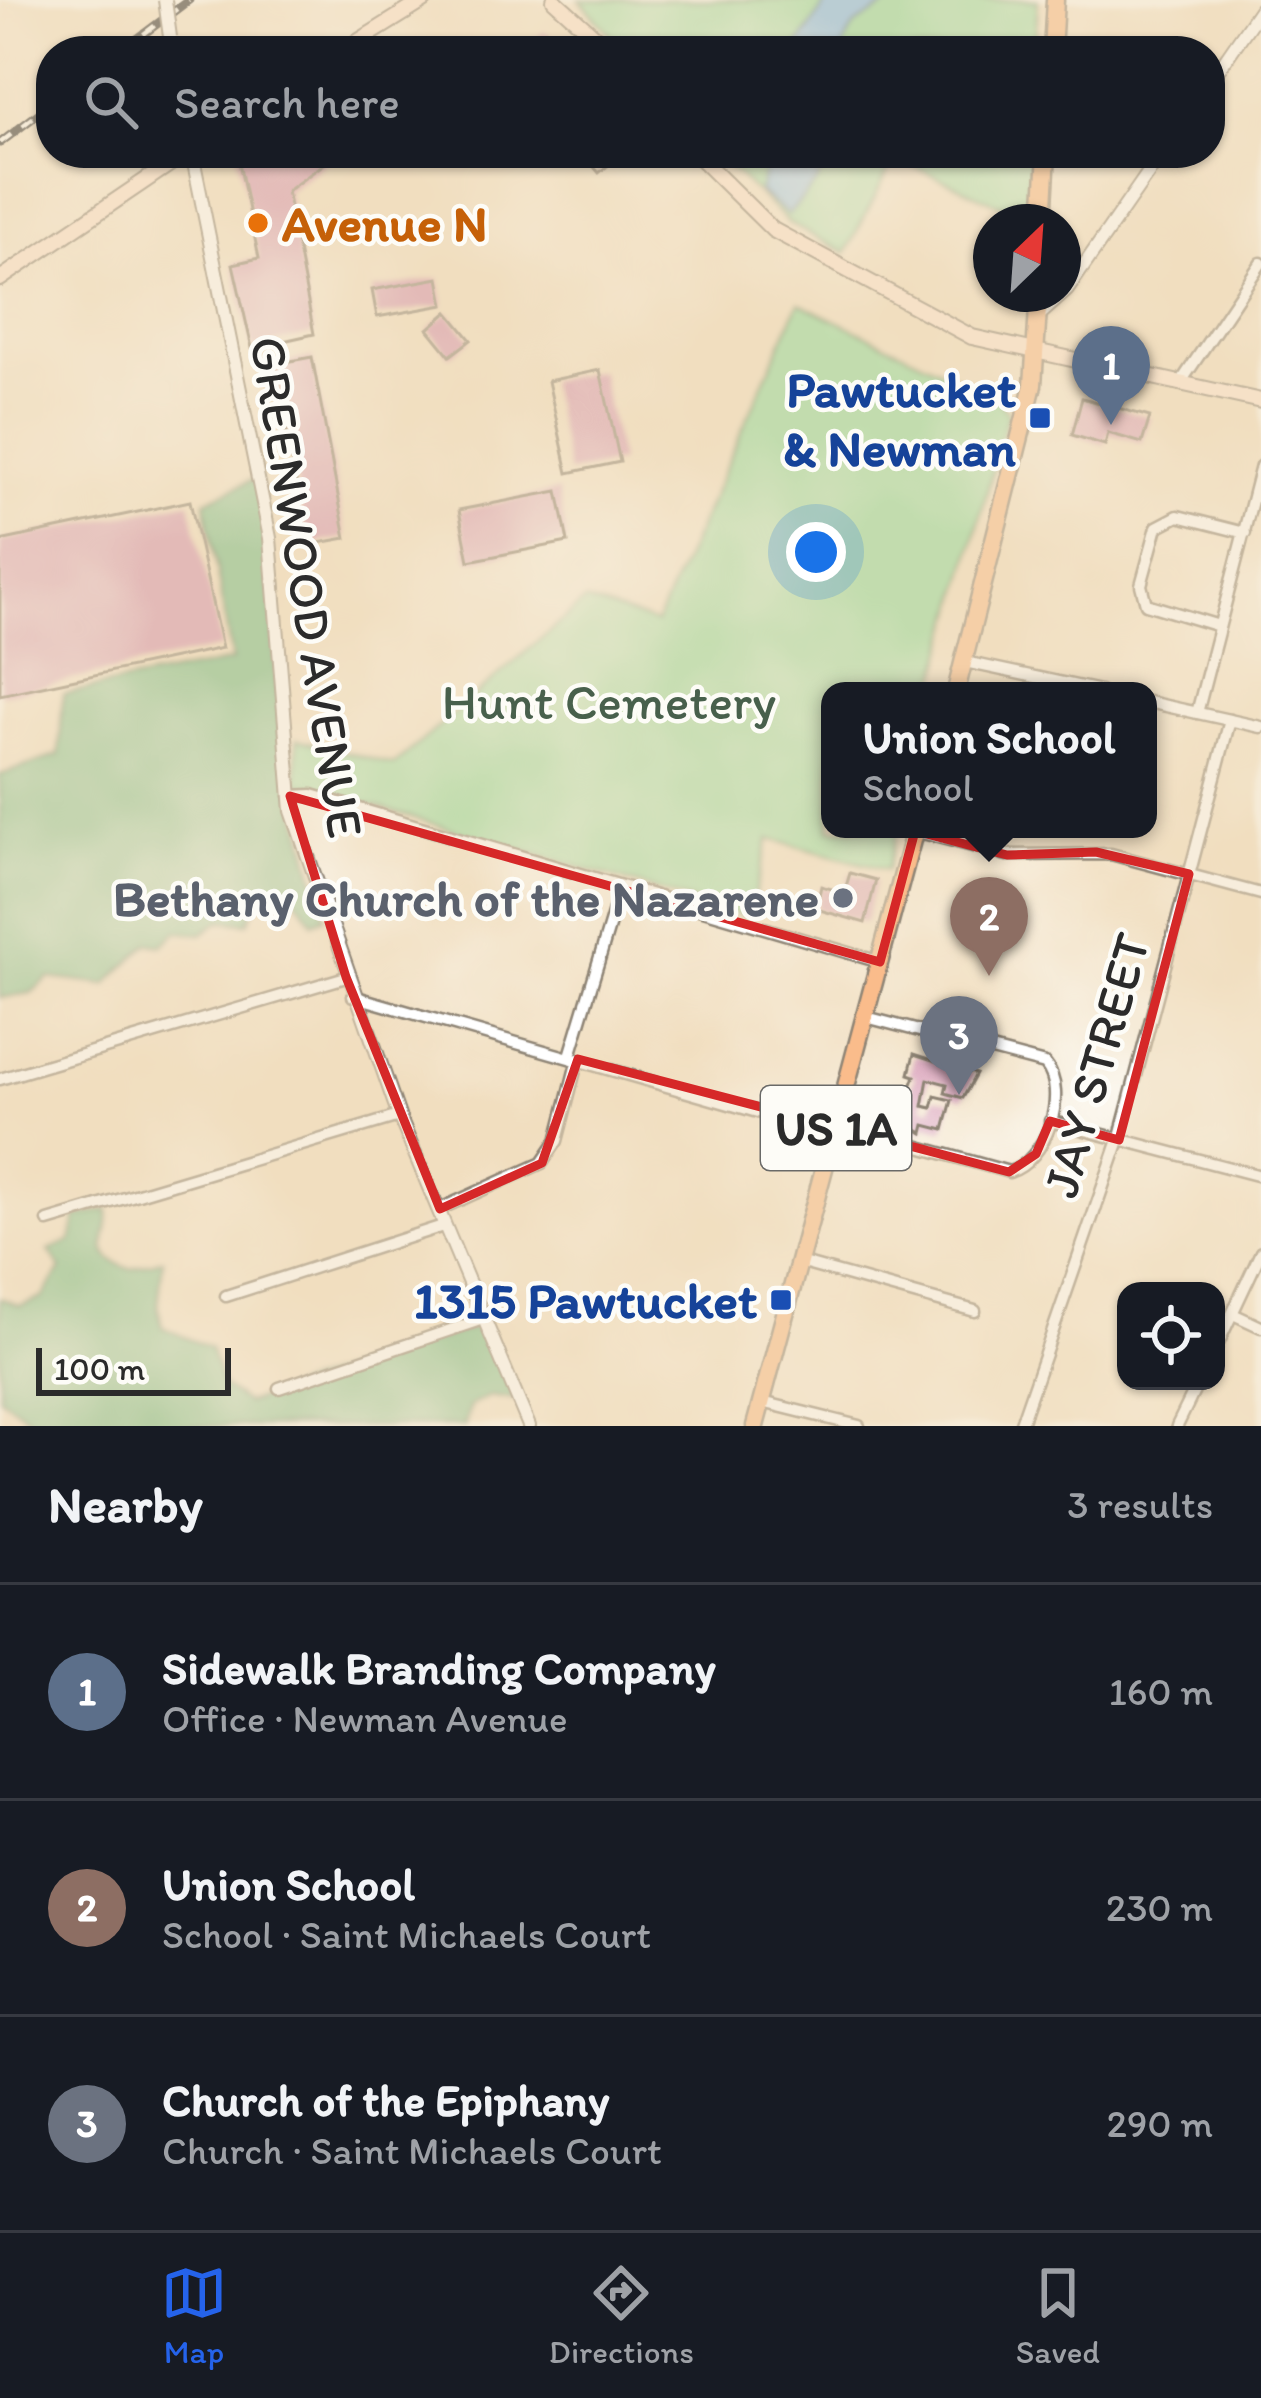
<!DOCTYPE html>
<html lang="en">
<head>
<meta charset="utf-8">
<style>
  :root { --surface:#171b24; --page:#242831; --text:#f1f3f6; --muted:#9ea1a6; --line:#363941; --accent:#2563eb }
  body { margin:0; font-family:Itim,sans-serif; background:var(--page); color:var(--text) }
  .controls { position:absolute; right:36px; bottom:36px; display:grid; overflow:hidden; border-radius:24px; box-shadow:0 3px 9px #0004 }
  .controls button { width:108px; height:108px; display:grid; place-items:center; padding:0; border:0; border-bottom:3px solid var(--line); background:var(--surface); color:var(--text); font:60px sans-serif }
  .compass { position:absolute; left:973px; top:204px; width:108px; height:108px; border-radius:50%; background:var(--surface); box-shadow:0 3px 9px #0004; rotate:25deg }
  .scale { position:absolute; left:36px; bottom:30px; width:195px; box-sizing:border-box; padding-left:12px; border:6px solid #2b2b2b; border-top:0; font-size:33px; line-height:42px; white-space:nowrap; color:#2b2b2b; -webkit-text-stroke:9px #fdfcf7; paint-order:stroke }
  .you { position:absolute; left:816px; top:552px; width:42px; height:42px; margin:-30px; border:9px solid #fff; border-radius:50%; background:#1a73e8; box-shadow:0 0 0 18px #1a73e833 }
  .badge { display:grid; place-items:center; width:78px; height:78px; border-radius:50%; background:var(--accent); color:#fff; font-size:39px; font-weight:700 }
  .pin { position:absolute; translate:-50% -99px; filter:drop-shadow(0 3px 6px #0008) }
  .pin::after { content:''; position:absolute; top:63px; width:42px; height:36px; background:inherit; clip-path:polygon(0 0,100% 0,50% 100%) }
  .popup { position:absolute; left:821px; top:682px; width:336px; height:156px; box-sizing:border-box; display:grid; place-content:center; border-radius:24px; background:var(--surface); filter:drop-shadow(0 3px 9px #0005); font-size:39px; white-space:nowrap; color:var(--muted) }
  .popup b { font-size:45px; color:var(--text) }
  .popup::after { content:''; position:absolute; left:50%; top:100%; margin-left:-24px; border:24px solid transparent; border-top-color:var(--surface) }
  .list { margin:0; padding:0; list-style:none }
  h2 { display:flex; justify-content:space-between; align-items:center; height:156px; margin:0; padding:0 48px; font-size:51px }
  h2 small { font-size:39px; font-weight:400; color:var(--muted) }
  .list li { display:grid; grid-template-columns:78px 1fr auto; gap:36px; align-items:center; box-sizing:border-box; height:216px; padding:0 48px; border-top:3px solid var(--line) }
  .list b { display:block; font-size:45px; white-space:nowrap }
  .list p { margin:0; font-size:39px; white-space:nowrap; color:var(--muted) }
  .list em { font-size:39px; font-style:normal; color:var(--muted) }
  .icon { flex:none; width:66px; height:66px; fill:none; stroke:currentColor; stroke-width:2; stroke-linecap:round; stroke-linejoin:round }
  .map { position:relative; flex:none; width:1261px; height:1426px; overflow:hidden }
  .search { position:absolute; background:var(--surface); box-shadow:0 3px 9px #0004; left:36px; right:36px; top:36px; height:132px; display:flex; align-items:center; gap:30px; box-sizing:border-box; padding:0 42px; border-radius:48px; color:var(--muted); font-size:45px }
  .sheet { height:804px; background:var(--surface) }
  nav { display:flex; justify-content:space-around; align-items:center; box-sizing:border-box; height:168px; border-top:3px solid var(--line); background:var(--surface); font-size:33px; color:var(--muted) }
  nav a { display:grid; justify-items:center; gap:6px }
  nav .on { color:var(--accent) }
  .map>svg:first-child { display:block }
  .green { fill:#8ada9a; stroke:#5a8262; stroke-width:3 }
  .forest { fill:#6fba82; stroke:#4d7256; stroke-width:3 }
  .water { fill:#78b8ec; stroke:#52728c; stroke-width:3 }
  .building { fill:#d38fae }
  .lines { fill:none; stroke-linecap:round; stroke-linejoin:round }
  .minor-casing { stroke:#8e8475; stroke-width:15 }
  .tertiary-casing { stroke:#8e8475; stroke-width:16 }
  .secondary-casing { stroke:#8e8475; stroke-width:18 }
  .primary-casing { stroke:#8e8475; stroke-width:21 }
  .minor { stroke:#fff; stroke-width:10 }
  .tertiary { stroke:#fff; stroke-width:12 }
  .secondary { stroke:#fde4d1; stroke-width:14 }
  .primary { stroke:#fabc8b; stroke-width:16 }
  .rail-casing { stroke:#2b2b2b; stroke-width:9 }
  .rail { stroke:#fdfcf7; stroke-width:4.5; stroke-dasharray:14; stroke-linecap:butt }
  .tertiary-bridge-casing { stroke:#8e8475; stroke-width:16; stroke-linecap:butt }
  .tertiary-bridge { stroke:#fff; stroke-width:12 }
  .marked { fill:none; stroke:#d62828; stroke-width:9; stroke-linejoin:round }
  .food-dot { fill:#e8710a; stroke:#fdfcf7; stroke-width:4.5 }
  .transit-dot { fill:#1a4fb4; stroke:#fdfcf7; stroke-width:4.5 }
  .worship-dot { fill:#6b7280; stroke:#fdfcf7; stroke-width:4.5 }
  .labels { text-anchor:middle; dominant-baseline:central; stroke-width:9; stroke-linejoin:round; paint-order:stroke }
  .shield { fill:#fdfcf7; stroke:#6a6a68; stroke-width:3 }
  .shield-label { font-size:48px; font-weight:bold; fill:#2b2b2b }
  .food-label { font-size:51px; font-weight:bold; fill:#c56008; stroke:#fdfcf7; text-anchor:start }
  .transit-label { font-size:51px; font-weight:bold; fill:#164399; stroke:#fdfcf7; text-anchor:end }
  .street-label { font-size:51px; fill:#2b2b2b; stroke:#fdfcf7 }
  .park-label { font-size:51px; fill:#48604c; stroke:#fdfcf7 }
  .worship-label { font-size:51px; font-weight:bold; fill:#5b616d; stroke:#fdfcf7; text-anchor:end }
</style>
</head>
<body>
<div class="map">
<svg width="1261" height="1426" viewBox="0 0 1261 1426">
  <rect width="100%" height="100%" fill="#fdfcf7"/>
  <filter id="ink" filterUnits="userSpaceOnUse"><feTurbulence type="fractalNoise" baseFrequency=".00833" numOctaves="2"/><feDisplacementMap in="SourceGraphic" scale="24" xChannelSelector="R" yChannelSelector="G"/><feConvolveMatrix kernelMatrix="1 2 1 2 8 2 1 2 1" color-interpolation-filters="sRGB"/></filter>
  <filter id="wash" filterUnits="userSpaceOnUse"><feTurbulence type="fractalNoise" baseFrequency=".004" numOctaves="4" result="noise"/><feDisplacementMap in="SourceGraphic" scale="48" xChannelSelector="R" yChannelSelector="G"/><feGaussianBlur stdDeviation="2.7" result="paint"/><feColorMatrix in="noise" values="0 0 0 0 0 0 0 0 0 0 0 0 0 0 0 0 0 1.4 0 .05"/><feComposite in="paint" operator="in"/></filter>
  <g filter="url(#wash)">
    <rect width="100%" height="100%" fill="#f1debf"/>
    <g class="green">
      <polygon points="580,0 1038,0 1035,51 625,51"/>
      <polygon points="714,153 1030,153 1027,217 895,158 846,253 790,224"/>
      <polygon points="799,303 996,396 1008,413 934,691 830,691 830,829 898,829 887,870 769,839 748,918 297,783 297,739 394,765 585,601 656,623"/>
    </g>
    <g class="forest">
      <polygon points="259,477 267,519 282,749 325,917 313,922 293,894 261,896 248,923 220,921 202,934 177,932 163,945 149,943 106,985 49,978 31,993 0,998 0,775 59,755 63,694 232,661 205,501"/>
      <path d="M108,1209c5,28 -22,46 23,60l32,-10 -5,48 4,20 48,21 12,38 24,17 238,-79 30,76 -24,-4 -20,10 -5,20h-425l-40,-29v-99l20,8 22,-8 19,-29 -12,-18 22,-10 5,-24z"/>
    </g>
    <g class="water">
      <polygon points="828,0 897,0 854,26 841,51 795,51"/>
      <polygon points="769,153 827,153 818,181 788,215 759,192"/>
    </g>
    <g id="blocks">
      <g class="building">
        <polygon points="545,31 562,51 521,51"/>
        <polygon points="237,153 339,153 287,191 314,334 252,348 233,264 259,258"/>
        <polygon points="582,153 623,153 599,173"/>
        <polygon points="439,278 444,305 377,317 372,290"/>
        <polygon points="448,312 471,340 450,356 428,329"/>
        <polygon points="312,357 346,538 308,545 274,364"/>
        <polygon points="600,370 620,462 568,473 548,381"/>
        <polygon points="1082,398 1150,417 1142,443 1108,433 1105,445 1072,435"/>
        <polygon points="558,491 568,542 469,561 459,510"/>
        <polygon points="190,501 222,648 0,695 0,541"/>
        <polygon points="850,873 876,880 865,923 816,909 821,886 857,896 845,890"/>
        <polygon points="914,1054 976,1074 963,1098 945,1093 947,1084 928,1079 923,1106 932,1108 935,1096 952,1100 944,1130 925,1125 923,1133 899,1119 915,1076 909,1074"/>
      </g>
    </g>
  </g>
  <g filter="url(#ink)">
    <use href="#blocks" fill-opacity="0" stroke="#8e8475" stroke-width="3"/>
    <g class="lines">
      <defs>
        <g id="minor">
          <polyline points="1052,49 1087,51"/>
          <polyline points="1181,382 1261,263"/>
          <polyline points="1219,626 1146,604 1141,585 1157,527 1178,516 1245,533"/>
          <polyline points="965,662 1100,691"/>
          <polyline points="1148,702 1261,727"/>
          <polyline points="1197,713 1261,466"/>
          <polyline points="290,796 312,795 880,962"/>
          <polyline points="915,831 1007,855 1111,854 1261,894"/>
          <polyline points="353,996 834,1134"/>
          <polyline points="570,1056 621,887"/>
          <polyline points="0,1079 346,977"/>
          <polyline points="1050,1121 1261,1176"/>
          <path d="M837,1124l172,48c36,-10 61,-79 36,-108l-179,-47"/>
          <polyline points="440,1209 542,1163 557,1141 578,1059"/>
          <polyline points="48,1221 399,1116"/>
          <polyline points="799,1262 975,1311"/>
          <polyline points="226,1296 443,1226"/>
          <polyline points="1233,1314 1261,1327"/>
          <polyline points="1216,1348 1261,1252"/>
          <polyline points="279,1388 486,1318"/>
          <polyline points="762,1402 859,1426"/>
          <polyline points="1020,1426 1119,1140 1230,720"/>
          <polyline points="1177,1426 1199,1381"/>
        </g>
        <g id="tertiary">
          <polyline points="1210,82 1261,8"/>
          <polyline points="192,153 270,538 292,811 399,1116 529,1426"/>
          <polyline points="1038,316 1067,290 1162,153"/>
        </g>
        <g id="secondary">
          <polyline points="554,0 611,51"/>
          <polyline points="343,51 425,0"/>
          <polyline points="695,153 773,230 972,337 1261,401"/>
          <polyline points="0,279 186,153"/>
        </g>
        <g id="primary">
          <polyline points="1052,51 1055,0"/>
          <polyline points="1043,222 1047,153"/>
          <polyline points="956,691 1033,385 1039,294"/>
          <polyline points="755,1426 915,829"/>
        </g>
      </defs>
      <use href="#minor" class="minor-casing"/>
      <use href="#tertiary" class="tertiary-casing"/>
      <use href="#secondary" class="secondary-casing"/>
      <use href="#primary" class="primary-casing"/>
      <use href="#minor" class="minor"/>
      <use href="#tertiary" class="tertiary"/>
      <use href="#secondary" class="secondary"/>
      <use href="#primary" class="primary"/>
      <defs>
        <g id="rail">
          <polyline points="121,51 189,0"/>
          <polyline points="0,143 51,104"/>
        </g>
      </defs>
      <use href="#rail" class="rail-casing"/>
      <use href="#rail" class="rail"/>
      <defs>
        <polyline id="tertiary-bridge" points="165,0 170,37"/>
      </defs>
      <use href="#tertiary-bridge" class="tertiary-bridge-casing"/>
      <use href="#tertiary-bridge" class="tertiary-bridge"/>
    </g>
  </g>
  <path d="M0 0H1261V1426H0ZM290,796l590,166 35,-131 92,24 89,-3 93,22 -70,266 -69,-19 -14,33 -27,18 -431,-113 -36,104 -102,46 -94,-232z" fill="#f1debf" fill-opacity=".55" fill-rule="evenodd"/>
  <path class="marked" d="M290,796l590,166 35,-131 92,24 89,-3 93,22 -70,266 -69,-19 -14,33 -27,18 -431,-113 -36,104 -102,46 -94,-232z"/>
  <circle class="food-dot" cx="258" cy="223" r="12"/>
  <g class="transit-dot">
    <rect x="1028" y="406" width="24" height="24" rx="6"/>
    <rect x="769" y="1288" width="24" height="24" rx="6"/>
  </g>
  <circle class="worship-dot" cx="843" cy="898" r="12"/>
  <g class="labels">
    <rect class="shield" x="761" y="1086" width="150" height="84" rx="9"/>
    <g class="shield-label">
      <text x="836" y="1128">US 1A</text>
    </g>
    <g class="food-label">
      <text x="282" y="223">Avenue N</text>
    </g>
    <g class="transit-label">
      <text x="1016" y="389">Pawtucket<tspan x="1016" dy="59">&amp; Newman</tspan></text>
      <text x="757" y="1300">1315 Pawtucket</text>
    </g>
    <g class="street-label">
      <text transform="translate(307 587) rotate(81)">GREENWOOD AVENUE</text>
      <text transform="translate(1096 1065) rotate(-74)">JAY STREET</text>
    </g>
    <g class="park-label">
      <text x="609" y="701">Hunt Cemetery</text>
    </g>
    <g class="worship-label">
      <text x="819" y="898">Bethany Church of the Nazarene</text>
    </g>
  </g>
</svg>
<div class="controls">
<button><svg class="icon" aria-label="locate" viewBox="0 0 24 24"><circle cx="12" cy="12" r="6"/><path d="M12 2v4M12 18v4M2 12h4M18 12h4"/></svg></button>
</div>
<svg class="compass" viewBox="-18 -18 36 36"><path d="M0-13l5 13h-10z" fill="#e53935"/><path d="M0 13l5-13h-10z" fill="#9ea1a6"/></svg>
<div class="scale">100 m</div>
<div class="you"></div>
<div class="pin badge" style="left:1111px;top:425px;background:#5c6f8a">1</div>
<div class="pin badge" style="left:989px;top:976px;background:#8d6e63">2</div>
<div class="popup"><b>Union School</b>School</div>
<div class="pin badge" style="left:959px;top:1095px;background:#6b7280">3</div>
<div class="search"><svg class="icon" aria-label="search" viewBox="0 0 24 24"><circle cx="10" cy="10" r="6"/><path d="M15 15l6 6"/></svg>Search here</div>
</div>
<section class="sheet">
<h2>Nearby<small>3 results</small></h2>
<ul class="list">
<li><span class="badge" style="background:#5c6f8a">1</span><div><b>Sidewalk Branding Company</b><p>Office · Newman Avenue</p></div><em>160 m</em></li>
<li><span class="badge" style="background:#8d6e63">2</span><div><b>Union School</b><p>School · Saint Michaels Court</p></div><em>230 m</em></li>
<li><span class="badge" style="background:#6b7280">3</span><div><b>Church of the Epiphany</b><p>Church · Saint Michaels Court</p></div><em>290 m</em></li>
</ul>
</section>
<nav>
<a class="on"><svg class="icon" aria-label="map" viewBox="0 0 24 24"><path d="M3 6l6-2 6 2 6-2v14l-6 2-6-2-6 2zM9 4v14M15 6v14"/></svg>Map</a>
<a><svg class="icon" aria-label="directions" viewBox="0 0 24 24"><path d="M12 3l9 9-9 9-9-9zM9 14v-3h6M13 9l2 2-2 2"/></svg>Directions</a>
<a><svg class="icon" aria-label="saved" viewBox="0 0 24 24"><path d="M7 4h10v16l-5-4-5 4z"/></svg>Saved</a>
</nav>
</body>
</html>
